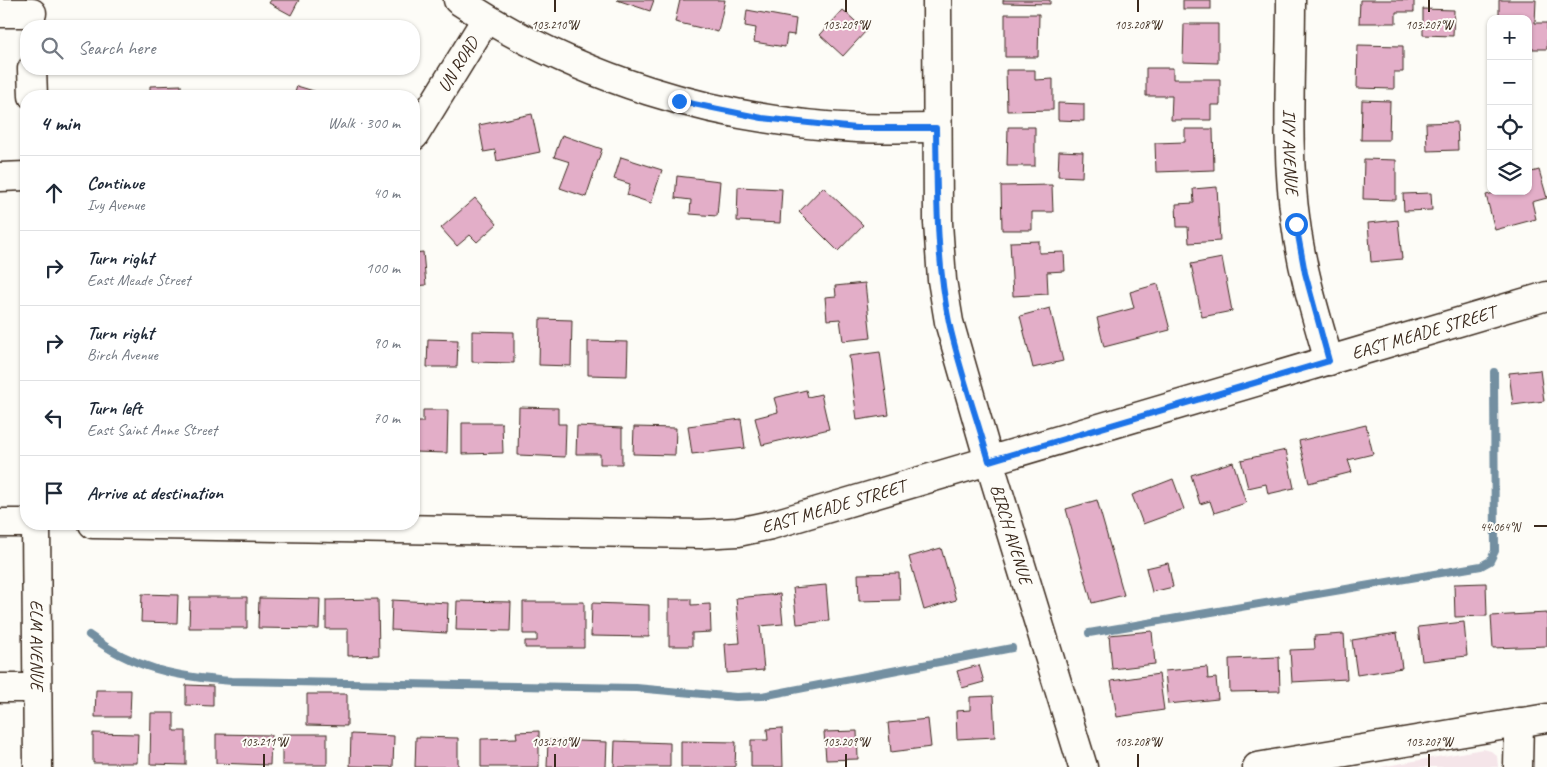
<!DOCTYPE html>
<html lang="en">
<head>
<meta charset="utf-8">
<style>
  :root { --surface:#fff; --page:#f6f6f7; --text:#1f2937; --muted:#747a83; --line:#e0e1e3 }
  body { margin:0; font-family:Caveat,sans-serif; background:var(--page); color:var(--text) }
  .controls { position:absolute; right:15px; top:15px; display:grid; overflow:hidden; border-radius:10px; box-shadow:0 1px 4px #0004 }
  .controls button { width:45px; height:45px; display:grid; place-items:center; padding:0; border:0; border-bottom:1px solid var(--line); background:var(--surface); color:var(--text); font:25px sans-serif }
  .stop { position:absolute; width:15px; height:15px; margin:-11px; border:4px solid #1a73e8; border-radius:50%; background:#fff }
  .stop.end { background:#1a73e8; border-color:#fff; box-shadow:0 1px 5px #0008 }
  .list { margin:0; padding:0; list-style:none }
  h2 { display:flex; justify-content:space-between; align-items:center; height:65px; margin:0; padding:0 20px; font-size:21px }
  h2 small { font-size:16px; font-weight:400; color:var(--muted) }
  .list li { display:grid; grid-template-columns:32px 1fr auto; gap:15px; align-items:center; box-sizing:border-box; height:75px; padding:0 20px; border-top:1px solid var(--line) }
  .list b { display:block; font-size:19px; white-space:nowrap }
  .list p { margin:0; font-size:16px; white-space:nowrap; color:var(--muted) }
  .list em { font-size:16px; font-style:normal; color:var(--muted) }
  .icon { flex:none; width:28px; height:28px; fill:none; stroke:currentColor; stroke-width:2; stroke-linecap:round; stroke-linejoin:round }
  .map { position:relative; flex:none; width:1547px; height:767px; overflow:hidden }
  .search { position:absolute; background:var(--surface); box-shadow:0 1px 4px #0004; left:20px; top:20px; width:400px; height:55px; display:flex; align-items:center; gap:12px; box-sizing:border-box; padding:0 18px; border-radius:20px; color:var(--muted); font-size:19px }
  .panel { position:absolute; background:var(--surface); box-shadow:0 1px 4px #0004; left:20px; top:90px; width:400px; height:440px; border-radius:20px }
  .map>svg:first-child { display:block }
  .built { fill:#f5e5e9 }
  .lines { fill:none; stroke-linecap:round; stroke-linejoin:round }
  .stream { stroke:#738fa1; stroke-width:8 }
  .building { fill:#e3aec8; stroke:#3b2a1e }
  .minor-casing { stroke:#3b2a1e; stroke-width:31 }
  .minor { stroke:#fdfcf7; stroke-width:28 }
  .route { stroke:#1a73e8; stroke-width:6 }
  .ticks { fill:none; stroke:#3b2a1e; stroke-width:2 }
  .labels { text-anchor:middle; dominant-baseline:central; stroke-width:4; stroke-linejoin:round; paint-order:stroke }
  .street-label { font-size:18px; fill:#3b2a1e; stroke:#fdfcf7 }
  .ticks-label { font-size:12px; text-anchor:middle; fill:#3b2a1e; stroke:#fdfcf7; stroke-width:4; stroke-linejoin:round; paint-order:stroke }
</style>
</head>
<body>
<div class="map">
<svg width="1547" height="767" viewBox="0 0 1547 767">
  <rect width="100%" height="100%" fill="#fdfcf7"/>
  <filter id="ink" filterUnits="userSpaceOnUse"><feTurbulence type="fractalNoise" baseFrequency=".02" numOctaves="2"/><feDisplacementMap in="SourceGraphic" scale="10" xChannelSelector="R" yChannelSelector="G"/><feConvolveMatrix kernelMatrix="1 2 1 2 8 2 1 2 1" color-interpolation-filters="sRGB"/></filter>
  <g filter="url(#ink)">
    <polygon class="built" points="1483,749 1491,751 1497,756 1498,767 1380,767"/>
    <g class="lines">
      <g class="stream">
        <polyline points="1089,633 1481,566 1490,561 1495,551 1494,372"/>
        <path d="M89,635c45,34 88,42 143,46l404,7 100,9 26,-1 250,-48"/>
      </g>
    </g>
    <g class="building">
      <polygon points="271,0 299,0 291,15 269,3"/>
      <polygon points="617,0 654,0 650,11"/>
      <polygon points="680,0 725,0 718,32 675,22"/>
      <polygon points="1003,0 1050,0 1050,4 1003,3"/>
      <rect x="1183" y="0" width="28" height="9"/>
      <polygon points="1360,0 1414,0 1414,12 1396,12 1396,23 1359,23"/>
      <polygon points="1499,0 1536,0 1535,23 1547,23 1547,49 1528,49 1528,19 1499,19"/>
      <polygon points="1423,9 1454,10 1453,36 1423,35"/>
      <polygon points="747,10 796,19 794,35 787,34 785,47 754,42 756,28 745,26"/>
      <polygon points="843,10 866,31 843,56 820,35"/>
      <polygon points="1005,14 1039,14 1038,57 1005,57"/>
      <rect x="103" y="24" width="37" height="2"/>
      <polygon points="1184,24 1218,24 1218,63 1183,62"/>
      <polygon points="1358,45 1403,46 1403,72 1394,72 1394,89 1357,88"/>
      <polygon points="1146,68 1173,68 1173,79 1220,79 1220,105 1211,105 1211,120 1171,120 1172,96 1146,96"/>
      <polygon points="104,69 132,69 132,71 104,72"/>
      <polygon points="345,69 369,69 345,73"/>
      <polygon points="1006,70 1035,70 1035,80 1053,79 1053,110 1007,111"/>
      <polygon points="181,85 181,96 150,96 150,86"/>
      <polygon points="297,86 317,92 316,96 294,96"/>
      <polygon points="1362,100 1390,101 1389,140 1361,140"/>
      <polygon points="1058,103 1084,104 1084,121 1058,120"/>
      <polygon points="532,114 540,152 497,161 495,150 484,152 479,125"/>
      <polygon points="1457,122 1458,150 1427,151 1426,123"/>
      <polygon points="1008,127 1035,127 1035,166 1007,166"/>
      <polygon points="1185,129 1213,129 1214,170 1156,172 1155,143 1185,142"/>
      <polygon points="562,135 602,149 586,197 560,188 570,162 554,157"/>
      <polygon points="1059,151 1083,152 1082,177 1058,176"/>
      <polygon points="621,157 662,170 651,203 627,195 630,184 614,179"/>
      <polygon points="1364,159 1396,160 1396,200 1363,199"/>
      <polygon points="1539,170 1547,198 1532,202 1536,219 1495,230 1486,195 1502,191 1528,191 1528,173"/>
      <polygon points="677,176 720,181 717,216 690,214 691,200 675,198"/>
      <polygon points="1052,185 1053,212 1032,212 1032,230 1002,230 1001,186"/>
      <polygon points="738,187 782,189 780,223 737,221"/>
      <polygon points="823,187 863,225 838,251 799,212"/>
      <polygon points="1217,187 1220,241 1189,243 1188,227 1177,227 1176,204 1194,203 1193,189"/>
      <polygon points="1431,193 1432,210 1404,211 1403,194"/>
      <polygon points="475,198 497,224 477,242 470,235 457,246 441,228"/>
      <polygon points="1398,220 1402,259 1371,262 1368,223"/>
      <polygon points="1039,241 1039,253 1064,252 1065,271 1047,272 1048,294 1013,296 1010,242"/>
      <polygon points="423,252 426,285 414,286 414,253"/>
      <polygon points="1222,258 1232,311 1202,317 1191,264"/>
      <polygon points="865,283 871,338 843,341 840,319 827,320 825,297 836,296 835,286"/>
      <polygon points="1158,284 1170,330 1104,347 1097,318 1134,308 1130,292"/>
      <polygon points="1050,308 1063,361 1033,368 1020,316"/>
      <polygon points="540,319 572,320 571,366 539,365"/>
      <polygon points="472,331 514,332 514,363 472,362"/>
      <polygon points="428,339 458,340 457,367 427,367"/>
      <polygon points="588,341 628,342 627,376 588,375"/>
      <polygon points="880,352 889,415 857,420 849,356"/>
      <polygon points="1540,370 1544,401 1513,405 1509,373"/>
      <polygon points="806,390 808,397 821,394 829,429 762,445 755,418 778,412 774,398"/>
      <polygon points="519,407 558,408 558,424 566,424 565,457 518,455"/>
      <polygon points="423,410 448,410 447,453 414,452 414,422 423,422"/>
      <polygon points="741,419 745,448 692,454 688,426"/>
      <polygon points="462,423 502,423 503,453 462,454"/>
      <polygon points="1366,425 1373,454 1348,460 1352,472 1309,483 1299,441"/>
      <polygon points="577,426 622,428 622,464 600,464 600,454 576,454"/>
      <polygon points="634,427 676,428 675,455 633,454"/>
      <polygon points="1286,450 1294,488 1268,494 1266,484 1248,488 1241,460"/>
      <polygon points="1233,462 1246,503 1214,513 1210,501 1200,504 1191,475"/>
      <polygon points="1173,479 1184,509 1143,524 1132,495"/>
      <polygon points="1097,500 1124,595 1092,603 1066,509"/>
      <polygon points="941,548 956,600 924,610 909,557"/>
      <polygon points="1168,563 1173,587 1152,592 1146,568"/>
      <polygon points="899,573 900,600 859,601 858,574"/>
      <polygon points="1486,583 1487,616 1455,617 1454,584"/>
      <polygon points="826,585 829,621 797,624 793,588"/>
      <polygon points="142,594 178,595 177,623 141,622"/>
      <polygon points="780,594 783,624 760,626 764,670 727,673 725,644 740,643 736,598"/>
      <polygon points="190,597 247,597 247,628 189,628"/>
      <polygon points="259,598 320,599 319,629 258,628"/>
      <polygon points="378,599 379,655 348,656 348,629 326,629 326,600"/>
      <polygon points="669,599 691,599 691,605 710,604 711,632 692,633 692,646 669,646"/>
      <polygon points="392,600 448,603 447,633 391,630"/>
      <polygon points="457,601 511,602 510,631 456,630"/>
      <polygon points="523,602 584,602 584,648 525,648 525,641 537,641 537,634 523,634"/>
      <polygon points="592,603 649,605 649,637 591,636"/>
      <polygon points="1547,613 1547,646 1493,648 1491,616"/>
      <polygon points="1464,622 1467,656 1422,661 1418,627"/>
      <polygon points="1152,631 1155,664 1112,669 1109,635"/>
      <polygon points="1397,633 1402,668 1357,675 1352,640"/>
      <polygon points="1344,634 1347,679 1292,682 1290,650 1315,649 1314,636"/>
      <polygon points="1279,657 1280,691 1230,692 1229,659"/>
      <polygon points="979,665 984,682 962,688 957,671"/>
      <polygon points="1207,667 1208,679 1216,678 1218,699 1168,704 1165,671"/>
      <polygon points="1159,674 1164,710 1117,717 1111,681"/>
      <polygon points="186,685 213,686 213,706 186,705"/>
      <polygon points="96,690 131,690 130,717 95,717"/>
      <polygon points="307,694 347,694 347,726 307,725"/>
      <polygon points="993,696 995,737 957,739 956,711 970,710 970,697"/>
      <polygon points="151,713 174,713 174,731 186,731 186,765 150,764"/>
      <polygon points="928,719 931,747 891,752 888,723"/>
      <polygon points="782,728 783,767 751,767 751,740 768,740 767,729"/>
      <polygon points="539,731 539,767 481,767 481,739 517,738 516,732"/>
      <polygon points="857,731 858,759 826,760 824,732"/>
      <polygon points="93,733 138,734 137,763 93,763"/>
      <polygon points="216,734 271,735 270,765 216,763"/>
      <rect x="282" y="734" width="45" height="31"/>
      <polygon points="351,734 394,736 393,767 350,766"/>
      <polygon points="416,737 458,738 458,767 415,767"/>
      <polygon points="548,740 607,742 606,767 547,767"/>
      <polygon points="615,741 670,743 670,767 614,767"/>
      <polygon points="681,741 736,742 735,767 681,767"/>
    </g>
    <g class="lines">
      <defs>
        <g id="minor">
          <path d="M458,0c118,78 257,121 399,128 26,1 53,0 79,0"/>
          <path id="s1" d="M937,0l1,223 4,57 7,42 40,139 94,306"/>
          <path id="s2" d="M1291,0c0,74 -6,151 5,224 6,47 20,92 33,137"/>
          <polyline points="0,13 32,13"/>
          <polyline points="32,69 33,96"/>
          <path id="s3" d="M414,136l72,-117"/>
          <polyline points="0,177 26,176"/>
          <polyline points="0,523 26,523"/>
          <path id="s4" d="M36,524l2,243"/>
          <path id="s5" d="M93,524l608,10 37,-2 33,-7 776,-229"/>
          <polyline points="0,688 37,688"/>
          <polyline points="1257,767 1547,718"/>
          <polyline points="1518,767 1519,722"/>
        </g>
      </defs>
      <use href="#minor" class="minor-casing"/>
      <use href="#minor" class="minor"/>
    </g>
  </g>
  <g class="lines" filter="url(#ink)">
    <path class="route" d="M679,101l83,17 94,10h80c1,64 0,130 13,194 10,46 27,93 40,139l340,-100 -24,-88 -9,-49"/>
  </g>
  <path class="ticks" d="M555,0v12M846,0v12M1138,0v12M1429,0v12M1534,526h13M264,754v13M555,754v13M846,754v13M1138,754v13M1429,754v13"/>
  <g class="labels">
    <g class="street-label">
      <text stroke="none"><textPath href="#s3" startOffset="84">UN ROAD</textPath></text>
      <text stroke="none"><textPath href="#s2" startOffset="152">IVY AVENUE</textPath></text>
      <text stroke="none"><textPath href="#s5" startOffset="1359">EAST MEADE STREET</textPath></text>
      <text stroke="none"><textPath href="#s5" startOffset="744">EAST MEADE STREET</textPath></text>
      <text stroke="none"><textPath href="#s1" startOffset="544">BIRCH AVENUE</textPath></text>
      <text stroke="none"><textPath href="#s4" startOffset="121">ELM AVENUE</textPath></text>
    </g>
  </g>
  <g class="ticks-label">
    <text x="555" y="29">103.210°W</text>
    <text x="846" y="29">103.209°W</text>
    <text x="1138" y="29">103.208°W</text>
    <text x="1429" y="29">103.207°W</text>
    <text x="1500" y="531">44.064°N</text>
    <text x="264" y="746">103.211°W</text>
    <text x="555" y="746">103.210°W</text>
    <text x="846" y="746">103.209°W</text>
    <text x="1138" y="746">103.208°W</text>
    <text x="1429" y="746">103.207°W</text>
  </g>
</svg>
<div class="controls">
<button>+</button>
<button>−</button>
<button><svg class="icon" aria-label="locate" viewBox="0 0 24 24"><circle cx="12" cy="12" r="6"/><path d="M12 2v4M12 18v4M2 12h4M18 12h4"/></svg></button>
<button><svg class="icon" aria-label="layers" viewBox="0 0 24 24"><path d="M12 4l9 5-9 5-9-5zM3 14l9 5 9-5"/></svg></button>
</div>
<div class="stop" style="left:1296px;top:224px"></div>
<div class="stop end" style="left:679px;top:101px"></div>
<div class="search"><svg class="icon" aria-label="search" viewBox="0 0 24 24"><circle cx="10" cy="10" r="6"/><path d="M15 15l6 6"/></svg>Search here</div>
<section class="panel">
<h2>4 min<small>Walk · 300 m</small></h2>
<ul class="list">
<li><svg class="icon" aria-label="ahead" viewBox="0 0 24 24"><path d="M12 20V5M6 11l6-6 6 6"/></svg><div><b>Continue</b><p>Ivy Avenue</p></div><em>40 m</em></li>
<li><svg class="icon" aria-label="right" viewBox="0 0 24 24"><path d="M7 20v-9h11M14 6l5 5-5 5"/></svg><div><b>Turn right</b><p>East Meade Street</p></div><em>100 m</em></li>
<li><svg class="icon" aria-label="right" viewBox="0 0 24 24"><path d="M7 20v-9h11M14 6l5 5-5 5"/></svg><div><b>Turn right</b><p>Birch Avenue</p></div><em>90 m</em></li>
<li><svg class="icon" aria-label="left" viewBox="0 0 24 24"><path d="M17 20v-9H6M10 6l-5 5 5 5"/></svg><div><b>Turn left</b><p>East Saint Anne Street</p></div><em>70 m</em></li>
<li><svg class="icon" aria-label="arrive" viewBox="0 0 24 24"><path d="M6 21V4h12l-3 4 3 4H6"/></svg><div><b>Arrive at destination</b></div></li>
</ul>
</section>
</div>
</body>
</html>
